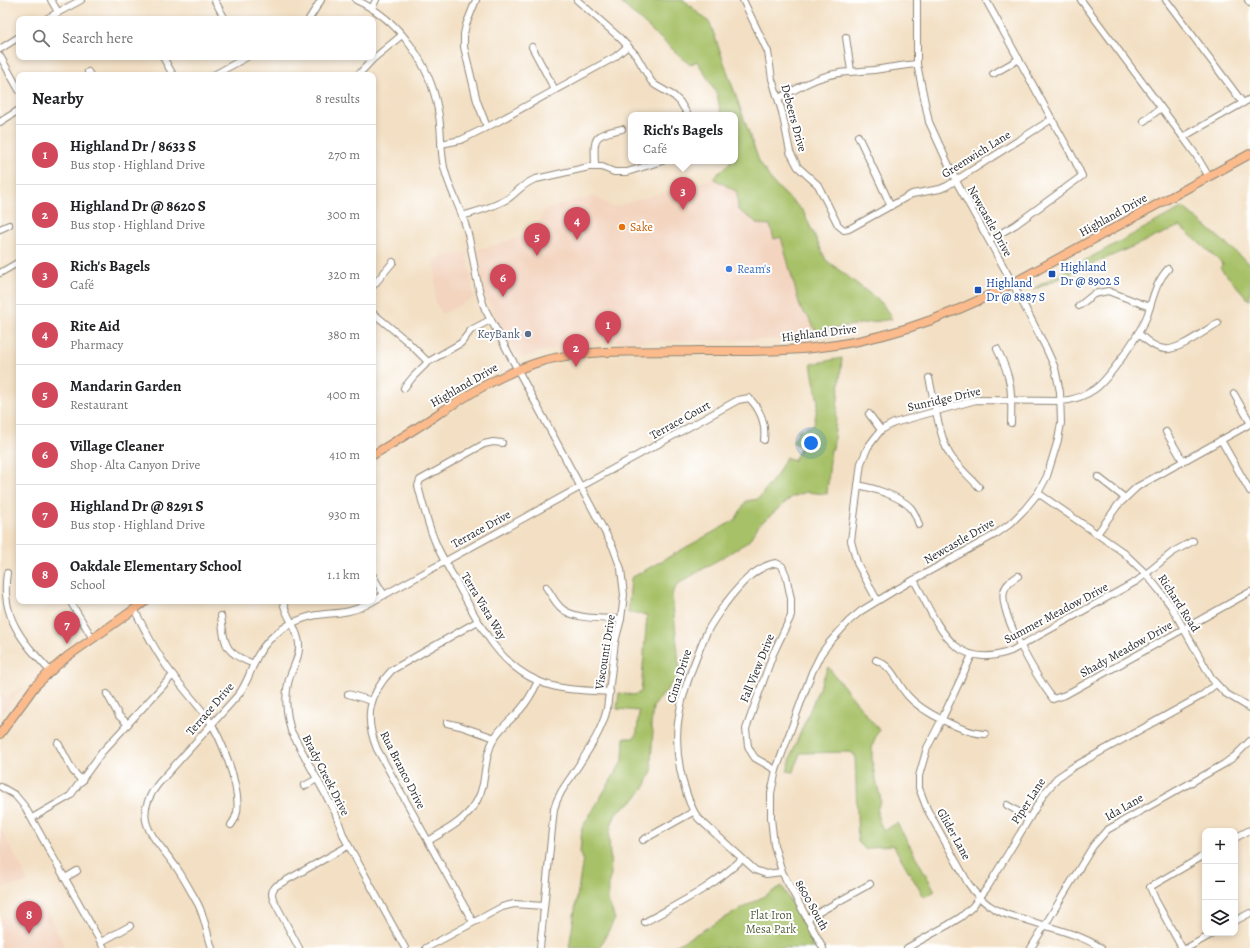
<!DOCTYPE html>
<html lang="en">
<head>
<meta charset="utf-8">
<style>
  :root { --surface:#fff; --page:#f2f2f2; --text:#202124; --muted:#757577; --line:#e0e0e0; --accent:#d1495b }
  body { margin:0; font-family:Alegreya,serif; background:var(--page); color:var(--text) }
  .controls { position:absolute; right:12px; bottom:12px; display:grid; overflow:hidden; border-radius:8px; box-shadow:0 2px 6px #0003 }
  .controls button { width:36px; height:36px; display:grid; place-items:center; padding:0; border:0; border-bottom:1px solid var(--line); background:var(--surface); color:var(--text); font:20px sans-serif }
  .you { position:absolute; left:811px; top:443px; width:14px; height:14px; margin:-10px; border:3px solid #fff; border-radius:50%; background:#1a73e8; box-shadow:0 0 0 6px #1a73e833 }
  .badge { display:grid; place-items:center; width:26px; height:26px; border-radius:50%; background:var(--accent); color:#fff; font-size:13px; font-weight:700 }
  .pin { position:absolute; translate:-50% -33px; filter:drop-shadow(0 1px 2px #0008) }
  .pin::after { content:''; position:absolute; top:21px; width:14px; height:12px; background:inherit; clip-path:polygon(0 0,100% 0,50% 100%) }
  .popup { position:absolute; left:628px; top:112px; width:110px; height:52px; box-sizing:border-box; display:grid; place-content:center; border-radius:8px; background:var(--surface); filter:drop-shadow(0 1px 3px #0005); font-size:13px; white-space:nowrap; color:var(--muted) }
  .popup b { font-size:15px; color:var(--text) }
  .popup::after { content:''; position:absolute; left:50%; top:100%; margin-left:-8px; border:8px solid transparent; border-top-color:var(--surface) }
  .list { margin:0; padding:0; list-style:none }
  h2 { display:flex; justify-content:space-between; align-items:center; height:52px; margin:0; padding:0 16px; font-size:17px }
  h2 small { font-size:13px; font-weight:400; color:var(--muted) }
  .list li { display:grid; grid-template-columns:26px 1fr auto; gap:12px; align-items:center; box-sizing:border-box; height:60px; padding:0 16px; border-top:1px solid var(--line) }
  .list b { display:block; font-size:15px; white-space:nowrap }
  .list p { margin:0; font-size:13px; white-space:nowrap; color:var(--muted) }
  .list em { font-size:13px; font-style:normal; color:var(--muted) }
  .icon { flex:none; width:22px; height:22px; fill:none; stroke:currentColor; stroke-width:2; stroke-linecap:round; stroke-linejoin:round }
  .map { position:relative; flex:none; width:1250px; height:948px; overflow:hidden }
  .search { position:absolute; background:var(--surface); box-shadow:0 2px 6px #0003; left:16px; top:16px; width:360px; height:44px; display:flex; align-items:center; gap:10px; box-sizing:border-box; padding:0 14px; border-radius:8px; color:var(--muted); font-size:15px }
  .panel { position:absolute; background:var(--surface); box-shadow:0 2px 6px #0003; left:16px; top:72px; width:360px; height:532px; border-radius:8px }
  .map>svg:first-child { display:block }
  .built { fill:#f3d4bf }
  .green { fill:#a7c167; stroke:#697649 }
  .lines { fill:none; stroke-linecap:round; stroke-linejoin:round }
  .minor-casing { stroke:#8f8678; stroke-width:8 }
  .major-casing { stroke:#8f8678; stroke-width:10 }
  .minor { stroke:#fff; stroke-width:6 }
  .major { stroke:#fbbb8c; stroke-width:8 }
  .food-dot { fill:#e8710a; stroke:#fff; stroke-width:1.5 }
  .shop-dot { fill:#3f7fe0; stroke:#fff; stroke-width:1.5 }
  .transit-dot { fill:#1a4fb4; stroke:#fff; stroke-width:1.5 }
  .service-dot { fill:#5c6f8a; stroke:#fff; stroke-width:1.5 }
  .labels { text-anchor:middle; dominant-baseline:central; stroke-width:4; stroke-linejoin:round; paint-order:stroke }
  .street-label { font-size:12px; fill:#2b2b2b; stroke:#fff }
  .food-label { font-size:12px; fill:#c56008; stroke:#fff; text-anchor:start }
  .transit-label { font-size:12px; fill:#164399; stroke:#fff; text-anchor:start }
  .shop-label { font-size:12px; fill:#366cbe; stroke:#fff; text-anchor:start }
  .service-label { font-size:12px; fill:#4e5e75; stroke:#fff; text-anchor:end }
  .park-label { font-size:12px; fill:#566040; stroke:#fff }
</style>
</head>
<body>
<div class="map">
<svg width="1250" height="948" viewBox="0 0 1250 948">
  <rect width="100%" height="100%" fill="#fff"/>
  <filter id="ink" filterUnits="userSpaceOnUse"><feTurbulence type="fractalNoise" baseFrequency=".025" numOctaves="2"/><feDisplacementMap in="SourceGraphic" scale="8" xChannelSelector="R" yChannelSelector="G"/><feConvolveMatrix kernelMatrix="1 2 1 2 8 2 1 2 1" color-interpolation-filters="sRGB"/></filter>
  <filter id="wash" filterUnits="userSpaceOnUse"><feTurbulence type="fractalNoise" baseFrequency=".012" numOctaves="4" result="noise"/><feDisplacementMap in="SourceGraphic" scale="16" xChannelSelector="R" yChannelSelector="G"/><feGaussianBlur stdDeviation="0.9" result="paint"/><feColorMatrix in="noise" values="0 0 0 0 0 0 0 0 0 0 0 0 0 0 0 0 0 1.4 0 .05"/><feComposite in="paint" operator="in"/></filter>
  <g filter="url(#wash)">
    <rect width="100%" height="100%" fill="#f3e0c4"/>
    <g class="built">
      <polygon points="713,178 737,192 738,210 755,221 770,224 774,238 781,237 801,310 809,318 816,331 806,339 592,342 566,345 523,357 516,355 487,300 482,283 477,250 534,233 545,209 593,196 613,207"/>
      <polygon points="467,252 474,298 442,314 435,302 435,273 433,259"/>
      <polygon points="24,685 9,704 0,716 0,690 5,698"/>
      <polygon points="0,828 29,882 0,888"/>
      <polygon points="42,903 66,948 0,948 0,920"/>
    </g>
    <g class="green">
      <polygon points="618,0 684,0 710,23 759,161 773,183 803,211 826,260 882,303 892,319 816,331 809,318 801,310 781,237 774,239 770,225 757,224 755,221 738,210 737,192 713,178 730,163 730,161 735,161 735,115 721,115 717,94 697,61 690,65"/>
      <polygon points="1183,207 1250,264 1250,301 1220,268 1223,264 1180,226 1033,290 1038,286"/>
      <polygon points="842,358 833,449 831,449 827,494 806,492 792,497 759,525 748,542 678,584 672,594 680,674 653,707 651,726 653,731 651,762 653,768 646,785 635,799 617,812 612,823 609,836 611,874 608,885 608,900 615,919 599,948 569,948 583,859 580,852 582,828 623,760 624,738 634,738 637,732 639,711 617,709 619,693 634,695 641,692 647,615 628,613 631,578 735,520 746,501 758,499 777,475 786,457 794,461 801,447 793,442 799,430 814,425 818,402 811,364"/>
      <path d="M828,667l51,63c-3,6 -7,14 -7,21 -1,17 6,33 9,50 -7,11 -3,19 3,30l13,-8 38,68 -11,6 -31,-52 -15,1 -12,4 -8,-8 -3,-87 -5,-3 -50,1 -6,19 -7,-1 7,-23z"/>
      <polygon points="782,886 816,948 671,948"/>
    </g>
  </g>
  <g filter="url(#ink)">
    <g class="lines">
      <defs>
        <g id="minor">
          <polyline points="51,0 58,12"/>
          <path d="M356,0c43,19 74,64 82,110 4,19 2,38 6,57 5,22 17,41 23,63 7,26 8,53 18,79l128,238 8,22 3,26 -3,24 -6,23 -8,67c-6,25 -22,46 -36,68 -7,10 -14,20 -17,32l-14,139"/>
          <polyline points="476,0 466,25 464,34 464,47 477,101 487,127"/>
          <polyline points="577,0 620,38 636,55 651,81 655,85 674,96 680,102 688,115"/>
          <polyline points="743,0 768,52 772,79 782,112 790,152 798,167 818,185 838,225 844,230 849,229 912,194 940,189 947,186 1052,119"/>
          <polyline points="986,0 1075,161 1082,176 1015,225 989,240"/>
          <polyline points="1081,0 1183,137 1196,155 1209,177"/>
          <polyline points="1166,0 1243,103"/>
          <polyline points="1248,0 1250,3"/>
          <polyline points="215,1 225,19"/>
          <polyline points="372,8 376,0"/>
          <polyline points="46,19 81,0"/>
          <polyline points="309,19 321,0"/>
          <polyline points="846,37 851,71"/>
          <polyline points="532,47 555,90"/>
          <polyline points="0,49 19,37"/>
          <polyline points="0,56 19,90"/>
          <polyline points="163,57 173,75"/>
          <polyline points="88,72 90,75"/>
          <polyline points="993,74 1019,59"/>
          <polyline points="214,75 247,57"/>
          <polyline points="358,75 373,59 402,35"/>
          <path d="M778,98c14,-6 27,-15 42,-20 18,-7 35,-6 54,-8 15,-2 29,-5 43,-6"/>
          <polyline points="1144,121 1161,108"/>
          <polyline points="0,122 19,110"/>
          <polyline points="858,136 891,206"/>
          <polyline points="1183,137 1250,99"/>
          <polyline points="441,144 461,140 497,122 615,57 628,46"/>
          <path d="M595,166c-1,-29 -3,-31 27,-37"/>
          <path d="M462,216c16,-5 33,-9 47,-18 9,-7 16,-16 27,-19l53,-12h13l12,5h13l35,-11"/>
          <polyline points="0,229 9,225"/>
          <polyline points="0,273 19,262"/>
          <polyline points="373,286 393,262"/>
          <polyline points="1079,306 1094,294 1108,291 1150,307"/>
          <polyline points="373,313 408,342 428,362"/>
          <path d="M1138,333c8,7 16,15 27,16 14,2 40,-19 53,-26"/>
          <path d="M997,349c15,29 15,43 14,74"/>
          <path d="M929,378c5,21 10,59 21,77 7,11 19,21 29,32"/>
          <polyline points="404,388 413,377 428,362 461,343 471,330 490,320"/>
          <polyline points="1234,394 1250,422"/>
          <polyline points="869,414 881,430"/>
          <polyline points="1166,432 1183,461"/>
          <polyline points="1221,440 1250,491"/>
          <path d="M502,443l-9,-1 -9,2 -64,36 -2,6c5,18 9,36 16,53 6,16 16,31 24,46 20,36 39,79 80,96 22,10 48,9 72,11"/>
          <polyline points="1098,477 1125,498"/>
          <path d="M858,485c15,3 42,11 53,23 4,5 6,11 8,17"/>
          <polyline points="1038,493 1123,552 1146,574 1159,590 1171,606 1212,679 1225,693 1250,708"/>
          <polyline points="1097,534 1118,505 1137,487 1250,424"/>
          <path d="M7,573c-7,44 16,69 43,98"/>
          <polyline points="373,576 384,595"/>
          <path d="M1018,576c-6,4 -12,8 -14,15 -6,23 35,89 49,108l12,-4 185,-103"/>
          <path d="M914,580c23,42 38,93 97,71l126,-70 36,-29 20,-11"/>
          <path d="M546,587c5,7 8,14 14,20 12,13 44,11 61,12"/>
          <path d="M877,600l-20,-37 -6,-22 10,-78 7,-16 6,-8 7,-9 13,-7 82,-23 85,1c13,-1 24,-5 34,-12 15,-11 45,-56 52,-73 6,-17 8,-33 21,-47"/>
          <polyline points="70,601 93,639"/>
          <path d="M283,601c2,15 15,27 16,43 1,12 -5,21 -9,32 -6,19 -4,36 1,55l44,81 9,25 61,111"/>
          <path d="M134,609c10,19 20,40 33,58 12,17 27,33 40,50 14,19 34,71 30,95 -1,5 -3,9 -6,13"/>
          <path d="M221,616c4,30 3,37 33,48"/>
          <path d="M972,655l-30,64 -15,29 -8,28v12l8,21 41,74c7,11 16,20 27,26 8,5 19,8 29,10 26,9 54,14 77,29"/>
          <path d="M876,660c18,7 20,23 32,36 14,16 56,37 77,38"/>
          <polyline points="107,694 119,716 128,724"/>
          <polyline points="348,694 372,701"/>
          <polyline points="447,723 460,726 495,738"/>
          <polyline points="58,743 73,771 82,781"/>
          <path d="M776,770l-21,-12 -4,-6 -3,-6 -2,-17 27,-75 18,-38v-17l-5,-24 -4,-9 -6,-3c-22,4 -38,24 -51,41 -6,9 -13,18 -18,28 -6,12 -10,25 -15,37 -15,40 -20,71 -9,113 4,13 7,25 15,36l57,52 11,4 16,-2"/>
          <polyline points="304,786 317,779"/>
          <polyline points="1,787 15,795 25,807 104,948"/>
          <polyline points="1007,805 1029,818"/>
          <polyline points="32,818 70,796 102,752 173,675"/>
          <polyline points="1235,838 1250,830"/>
          <polyline points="643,840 693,812"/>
          <path d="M428,841c25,-14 49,-27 55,-57 3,-17 3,-32 12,-47 7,-11 17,-18 25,-27 8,-9 13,-18 18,-29"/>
          <polyline points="65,878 77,871"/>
          <polyline points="807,919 870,884"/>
          <polyline points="1235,921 1250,913"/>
          <path d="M473,922l-96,-173c-13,-31 -9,-54 15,-79l86,-49"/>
          <path d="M645,922c34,-19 68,-35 97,-63"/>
          <polyline points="101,942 130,926"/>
          <path d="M212,948c-5,-14 -7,-30 -14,-44 -7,-12 -14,-26 -22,-37 -20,-29 -47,-46 -18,-83l81,-90c9,-12 12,-26 19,-39 11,-20 32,-34 54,-39 20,-4 34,-1 54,-11l372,-205 11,-2c12,12 17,25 15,42"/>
          <path d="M299,948l-26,-49c-2,-6 -1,-9 3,-13l72,-40"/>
          <polyline points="426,948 502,907 514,904 544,906"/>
          <polyline points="823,948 782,872 774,845 771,818 771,793 776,770 812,672 821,654 829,643 849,621 861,611 892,592 996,534 1010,524 1025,509 1038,493 1047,476 1058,440 1061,423 1060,392 1055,368 1046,348 1013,284 956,181 929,122 917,64 917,0"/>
          <polyline points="907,948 948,925 961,917 972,907 987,888 1044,794 1057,778 1073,767 1201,696 1216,684"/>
          <polyline points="1031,948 1093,846 1107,830 1224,764 1235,756 1250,741"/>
          <polyline points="1182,948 1156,901 1150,887 1205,855"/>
          <polyline points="1187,948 1214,933"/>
        </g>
        <g id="major">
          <path d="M373,455c22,-13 44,-27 65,-41 34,-22 68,-43 108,-54 50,-12 102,-8 153,-9 38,0 77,1 114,-3 68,-7 131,-29 191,-60l246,-134"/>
          <polyline points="0,734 35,686 55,667 68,656 146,601"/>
        </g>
      </defs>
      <use href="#minor" class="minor-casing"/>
      <use href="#major" class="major-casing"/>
      <use href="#minor" class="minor"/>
      <use href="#major" class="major"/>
    </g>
  </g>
  <circle class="food-dot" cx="622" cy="227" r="4"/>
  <circle class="shop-dot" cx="729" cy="269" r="4"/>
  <g class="transit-dot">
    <rect x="1048" y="270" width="8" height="8" rx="2"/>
    <rect x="974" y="286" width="8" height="8" rx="2"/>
  </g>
  <circle class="service-dot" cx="528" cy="334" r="4"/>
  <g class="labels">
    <g class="street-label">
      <text transform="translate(794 118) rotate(75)">Debeers Drive</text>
      <text transform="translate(976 154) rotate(-32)">Greenwich Lane</text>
      <text transform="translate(1113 215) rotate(-29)">Highland Drive</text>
      <text transform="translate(990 221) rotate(61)">Newcastle Drive</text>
      <text transform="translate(819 333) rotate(-7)">Highland Drive</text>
      <text transform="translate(464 385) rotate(-30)">Highland Drive</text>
      <text transform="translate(944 399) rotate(-13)">Sunridge Drive</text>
      <text transform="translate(680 420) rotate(-29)">Terrace Court</text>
      <text transform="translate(481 529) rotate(-29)">Terrace Drive</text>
      <text transform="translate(959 541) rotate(-30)">Newcastle Drive</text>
      <text transform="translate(1179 603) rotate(57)">Richard Road</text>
      <text transform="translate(484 606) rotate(59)">Terra Vista Way</text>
      <text transform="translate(1056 613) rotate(-28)">Summer Meadow Drive</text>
      <text transform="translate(1126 649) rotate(-29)">Shady Meadow Drive</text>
      <text transform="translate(605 652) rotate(-81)">Viscounti Drive</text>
      <text transform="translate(757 668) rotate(-68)">Fall View Drive</text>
      <text transform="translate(679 676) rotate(-72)">Cima Drive</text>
      <text transform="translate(210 709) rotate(-49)">Terrace Drive</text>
      <text transform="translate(403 770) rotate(63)">Rua Branco Drive</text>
      <text transform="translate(326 775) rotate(63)">Brady Creek Drive</text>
      <text transform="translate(1028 801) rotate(-57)">Piper Lane</text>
      <text transform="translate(1124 807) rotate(-30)">Ida Lane</text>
      <text transform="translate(954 834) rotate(61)">Glider Lane</text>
      <text transform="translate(812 905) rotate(61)">8600 South</text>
    </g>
    <g class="food-label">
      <text x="630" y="227">Sake</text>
    </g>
    <g class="transit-label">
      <text x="1060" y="267">Highland<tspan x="1060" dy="14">Dr @ 8902 S</tspan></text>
      <text x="986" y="283">Highland<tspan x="986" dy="14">Dr @ 8887 S</tspan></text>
    </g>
    <g class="shop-label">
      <text x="737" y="269">Ream's</text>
    </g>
    <g class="service-label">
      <text x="520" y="334">KeyBank</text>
    </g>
    <g class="park-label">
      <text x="771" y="915">Flat Iron<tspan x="771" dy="14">Mesa Park</tspan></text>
    </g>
  </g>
</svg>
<div class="controls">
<button>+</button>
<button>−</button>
<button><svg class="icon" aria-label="layers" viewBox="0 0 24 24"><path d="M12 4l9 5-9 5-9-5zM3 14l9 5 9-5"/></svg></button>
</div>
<div class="you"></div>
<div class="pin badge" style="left:608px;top:344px">1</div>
<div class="pin badge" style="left:576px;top:367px">2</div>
<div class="pin badge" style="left:683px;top:210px">3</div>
<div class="popup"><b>Rich's Bagels</b>Café</div>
<div class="pin badge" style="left:577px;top:240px">4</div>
<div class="pin badge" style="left:537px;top:256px">5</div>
<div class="pin badge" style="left:503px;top:297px">6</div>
<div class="pin badge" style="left:67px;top:644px">7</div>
<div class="pin badge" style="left:29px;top:934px">8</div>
<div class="search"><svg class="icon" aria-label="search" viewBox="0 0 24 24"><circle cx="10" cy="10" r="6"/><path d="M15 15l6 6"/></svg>Search here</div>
<section class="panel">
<h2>Nearby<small>8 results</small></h2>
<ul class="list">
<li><span class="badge">1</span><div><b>Highland Dr / 8633 S</b><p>Bus stop · Highland Drive</p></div><em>270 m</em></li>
<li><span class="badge">2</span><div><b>Highland Dr @ 8620 S</b><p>Bus stop · Highland Drive</p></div><em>300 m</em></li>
<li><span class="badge">3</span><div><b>Rich's Bagels</b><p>Café</p></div><em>320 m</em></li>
<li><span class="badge">4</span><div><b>Rite Aid</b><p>Pharmacy</p></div><em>380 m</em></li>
<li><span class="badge">5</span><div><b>Mandarin Garden</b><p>Restaurant</p></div><em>400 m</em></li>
<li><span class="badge">6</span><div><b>Village Cleaner</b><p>Shop · Alta Canyon Drive</p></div><em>410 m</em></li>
<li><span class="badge">7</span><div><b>Highland Dr @ 8291 S</b><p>Bus stop · Highland Drive</p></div><em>930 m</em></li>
<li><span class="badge">8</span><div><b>Oakdale Elementary School</b><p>School</p></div><em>1.1 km</em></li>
</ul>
</section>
</div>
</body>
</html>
